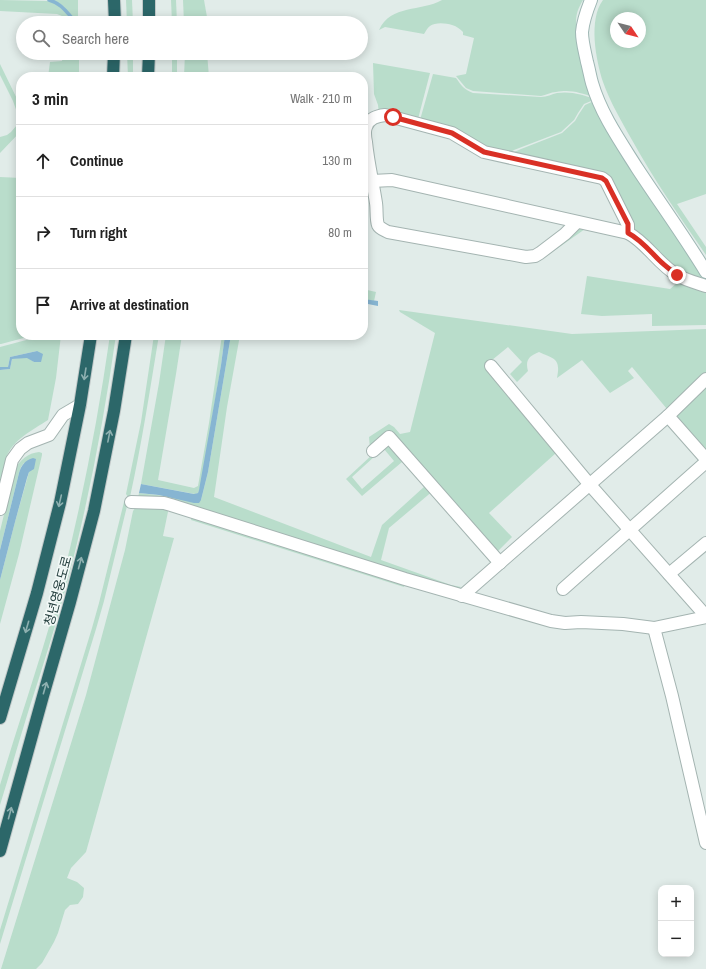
<!DOCTYPE html>
<html lang="en">
<head>
<meta charset="utf-8">
<style>
  :root { --surface:#fff; --page:#f6f6f6; --text:#222; --muted:#767676; --line:#e0e0e0 }
  body { margin:0; font-family:"Archivo Narrow","Noto Sans KR",sans-serif; background:var(--page); color:var(--text) }
  .controls { position:absolute; right:12px; bottom:12px; display:grid; overflow:hidden; border-radius:8px; box-shadow:0 2px 10px #0003 }
  .controls button { width:36px; height:36px; display:grid; place-items:center; padding:0; border:0; border-bottom:1px solid var(--line); background:var(--surface); color:var(--text); font:20px sans-serif }
  .compass { position:absolute; left:610px; top:12px; width:36px; height:36px; border-radius:50%; background:var(--surface); box-shadow:0 2px 10px #0003; rotate:125deg }
  .stop { position:absolute; width:12px; height:12px; margin:-9px; border:3px solid #d93025; border-radius:50%; background:#fff }
  .stop.end { background:#d93025; border-color:#fff; box-shadow:0 1px 4px #0008 }
  .list { margin:0; padding:0; list-style:none }
  h2 { display:flex; justify-content:space-between; align-items:center; height:52px; margin:0; padding:0 16px; font-size:17px }
  h2 small { font-size:13px; font-weight:400; color:var(--muted) }
  .list li { display:grid; grid-template-columns:26px 1fr auto; gap:12px; align-items:center; box-sizing:border-box; height:72px; padding:0 16px; border-top:1px solid var(--line) }
  .list b { display:block; font-size:15px; white-space:nowrap }
  .list em { font-size:13px; font-style:normal; color:var(--muted) }
  .icon { flex:none; width:22px; height:22px; fill:none; stroke:currentColor; stroke-width:2; stroke-linecap:round; stroke-linejoin:round }
  .map { position:relative; flex:none; width:706px; height:969px; overflow:hidden }
  .search { position:absolute; background:var(--surface); box-shadow:0 2px 10px #0003; left:16px; top:16px; width:352px; height:44px; display:flex; align-items:center; gap:10px; box-sizing:border-box; padding:0 14px; border-radius:22px; color:var(--muted); font-size:15px }
  .panel { position:absolute; background:var(--surface); box-shadow:0 2px 10px #0003; left:16px; top:72px; width:352px; height:268px; border-radius:16px }
  .map>svg:first-child { display:block }
  .green { fill:#b9ddcb; fill-rule:evenodd }
  .water { fill:#87b5d2 }
  .lines { fill:none; stroke-linecap:round; stroke-linejoin:round }
  .stream { stroke:#87b5d2; stroke-width:3.5 }
  .street-casing { stroke:#a4b4b1; stroke-width:14 }
  .secondary-casing { stroke:#9fb7b4; stroke-width:14 }
  .highway-casing { stroke:#c1c8c8; stroke-width:14 }
  .street { stroke:#fff; stroke-width:12 }
  .secondary { stroke:#fff; stroke-width:12 }
  .highway { stroke:#2c6769; stroke-width:12 }
  .oneway { stroke:#8eb0b0 }
  .route { stroke:#d93025; stroke-width:5 }
  .labels { text-anchor:middle; dominant-baseline:central; stroke-width:3.5; stroke-linejoin:round; paint-order:stroke }
  .street-label { font-size:13px; fill:#213c3b; stroke:#f1f8f6 }
</style>
</head>
<body>
<div class="map">
<svg width="706" height="969" viewBox="0 0 706 969">
  <rect width="100%" height="100%" fill="#e1ece9"/>
  <g class="green">
    <path d="M0,0l48,1c12,3 15,9 23,18l1,-2 -10,-12 -9,-5h25v23h-15l-1,-7 -5,-2 -57,-3z"/>
    <polygon points="126,0 132,0 133,23 127,23"/>
    <polygon points="171,0 176,0 177,23 172,23"/>
    <polygon points="183,0 204,0 207,17 207,23 184,23"/>
    <path d="M442,0h141c-7,12 -8,18 -6,32l17,65c-14,-4 -23,-8 -38,-5 -5,0 -10,3 -15,4l-68,-5 -7,-3 -10,-12 10,-2 8,-36 -11,-3v-3c-3,-3 -7,-6 -11,-7 -6,-2 -17,-3 -22,1 -3,2 -4,5 -6,8l-39,-7 -6,3c12,-26 42,-18 63,-30z"/>
    <path d="M603,0h103v194l-29,10 29,43v8c-26,-38 -52,-75 -74,-115 -10,-18 -22,-38 -29,-58 -7,-22 -15,-62 0,-82zM616,18h24v24h-24z"/>
    <polygon points="63,53 79,53 79,77 48,77 50,62 62,61"/>
    <polygon points="127,53 133,53 133,77 128,77"/>
    <rect x="172" y="53" width="5" height="24"/>
    <polygon points="185,53 207,53 209,77 184,77"/>
    <polygon points="373,63 430,73 418,119 379,114 378,105 374,94"/>
    <polygon points="0,64 21,107 21,131 0,153 0,137 7,135 11,132 17,125 19,121 19,118 13,101 0,75"/>
    <path d="M433,74l23,4c6,8 7,11 17,15l68,4c6,0 11,-3 16,-4 15,-2 25,2 39,6l-12,5 -6,9 -4,7 -13,12 -47,18 -3,2 -26,-3 -65,-29z"/>
    <polygon points="596,100 702,275 701,278 699,279 681,274 636,233 609,180 512,153 521,149 562,133 575,121 579,114 585,105"/>
    <polygon points="0,177 21,178 21,335 35,335 1,344 0,344"/>
    <path d="M584,227c12,1 40,7 50,13l41,37 31,12v36l-54,1v-12l-50,2 -21,-2 6,-38 83,13 7,-6 -6,-2 -4,-5 -33,-33 -7,-4 -42,-10 -44,31 -8,3 -67,-12 1,-3 63,12h5l46,-32z"/>
    <polygon points="363,289 376,292 374,301 363,299"/>
    <path d="M399,310l173,24 134,-5v47l-39,33 -35,-42 -4,4 6,7 -24,15 -28,-33 -25,18c4,-20 -3,-19 -18,-26 -10,4 -14,8 -11,19l-11,11 -7,-8 12,-12 -14,-15 -22,18 70,88 -67,60 23,24 -14,14 -106,-119 -22,17 -1,-12 20,-13 5,3 6,7 10,-2 25,-99 -35,-21z"/>
    <path d="M45,335h16l-5,43 -8,42c-15,10 -35,19 -42,38 -2,8 -4,16 -6,24v-112l10,-1 2,-10 15,-2 7,5 3,-11 -27,6 -2,10h-8v-20z"/>
    <path d="M110,335h6c-12,85 -28,169 -50,252 -11,41 -24,82 -37,122 -10,32 -19,64 -29,96v-20c20,-67 43,-133 61,-200 21,-83 37,-166 49,-250z"/>
    <path d="M154,335h5c-9,54 -17,108 -29,162h-2l-2,-3 15,-72z"/>
    <polygon points="166,335 182,335 176,374 158,480 194,488 198,486 209,423 222,335 225,335 221,365 201,485 198,493 195,494 141,484 159,383"/>
    <polygon points="231,335 240,335 227,407 214,497 371,557 382,525 425,486 402,462 362,496 346,479 373,454 375,456 352,477 362,489 394,461 384,449 390,444 434,490 389,528 381,560 451,585 461,587 459,589 138,498 139,493 201,500 208,472"/>
    <polygon points="706,384 706,452 674,415"/>
    <path d="M39,452l3,1v2l-23,99 -19,70v-44l15,-58 14,-50 -5,-9 -3,4 -2,6 -19,77v-19l15,-62c5,-9 13,-16 24,-17z"/>
    <polygon points="124,502 128,502 104,601 96,629 0,944 0,930 92,628 99,603"/>
    <polygon points="136,507 169,507 163,536 174,538 86,852 71,868 67,878 77,882 84,888 83,897 78,904 70,905 65,910 58,933 54,942 42,963 36,969 1,969 86,695 125,550 133,511"/>
    <polygon points="192,514 405,584 404,587 191,520"/>
  </g>
  <g class="water">
    <polygon points="363,299 378,301 378,306 363,303"/>
    <polygon points="225,335 231,335 208,472 201,500 199,503 194,503 159,495 139,493 141,484 194,494 198,493 199,490 221,365"/>
    <polygon points="37,351 43,354 41,362 34,362 27,358 12,359 10,369 0,370 0,367 8,367 10,357"/>
    <path d="M33,458l3,1 -2,10 -5,3 -2,6 -12,44 -15,58v-30l19,-77c2,-7 6,-13 14,-15z"/>
  </g>
  <g class="lines">
    <path class="stream" d="M49,0c11,3 16,10 23,18"/>
    <defs>
      <g id="street">
        <path d="M372,181l20,-1 236,53c19,10 30,31 49,42 8,5 20,8 29,11"/>
        <path d="M577,222l-12,12 -25,19 -5,3 -9,1 -138,-25c-3,-2 -8,-3 -10,-7 -2,-5 -1,-16 -2,-22 -3,-20 -8,-40 -10,-61 -1,-5 -2,-10 0,-15 3,-9 11,-11 19,-12l67,18 32,19 118,26 4,3 22,44v8"/>
        <polyline points="491,366 590,485 706,616"/>
        <polyline points="668,416 706,459"/>
        <polyline points="373,451 389,437 500,563"/>
        <polyline points="131,502 164,503 171,505 405,579 551,621 565,623 581,622 623,624 654,628 706,617"/>
        <polyline points="0,509 12,460 20,449 28,443 49,435 63,415 80,405"/>
        <polyline points="669,574 706,543"/>
        <polyline points="563,589 706,462"/>
        <polyline points="462,596 668,416 706,379"/>
        <polyline points="654,628 672,696 706,843"/>
      </g>
      <path id="secondary" d="M591,0c-4,10 -8,21 -9,32 0,10 3,20 5,30 2,7 3,14 5,21 9,31 28,58 45,85 23,35 47,68 69,104"/>
      <g id="highway">
        <polyline points="114,0 115,23"/>
        <polyline points="149,0 149,23"/>
        <polyline points="113,77 114,53"/>
        <polyline points="148,77 149,53"/>
        <polyline points="0,718 37,593 60,503 80,405 91,335"/>
        <polyline points="0,851 43,696 70,602 94,511 114,411 126,335"/>
      </g>
    </defs>
    <use href="#street" class="street-casing"/>
    <use href="#secondary" class="secondary-casing"/>
    <use href="#highway" class="highway-casing"/>
    <use href="#street" class="street"/>
    <use href="#secondary" class="secondary"/>
    <use href="#highway" class="highway"/>
  </g>
  <defs><path id="oneway-shaft" d="M-6 0H5M1.5-3L5.5 0L1.5 3" fill="none" stroke-width="1.6" stroke-linecap="round" stroke-linejoin="round"/></defs>
  <g class="oneway">
    <use href="#oneway-shaft" transform="translate(85 374) rotate(99)"/>
    <use href="#oneway-shaft" transform="translate(109 436) rotate(-79)"/>
    <use href="#oneway-shaft" transform="translate(60 501) rotate(103)"/>
    <use href="#oneway-shaft" transform="translate(80 563) rotate(-75)"/>
    <use href="#oneway-shaft" transform="translate(27 627) rotate(106)"/>
    <use href="#oneway-shaft" transform="translate(45 688) rotate(-74)"/>
    <use href="#oneway-shaft" transform="translate(10 813) rotate(-75)"/>
  </g>
  <g class="lines">
    <path class="route" d="M393,117l59,16 32,19 118,26 4,3 2,4 20,39v9c12,6 22,18 31,27 6,6 12,10 18,15"/>
  </g>
  <g class="labels">
    <g class="street-label">
      <text transform="translate(58 591) rotate(-75)">청년영웅도로</text>
    </g>
  </g>
</svg>
<div class="controls">
<button>+</button>
<button>−</button>
</div>
<svg class="compass" viewBox="-18 -18 36 36"><path d="M0-13l5 13h-10z" fill="#e53935"/><path d="M0 13l5-13h-10z" fill="#767676"/></svg>
<div class="stop" style="left:393px;top:117px"></div>
<div class="stop end" style="left:677px;top:275px"></div>
<div class="search"><svg class="icon" aria-label="search" viewBox="0 0 24 24"><circle cx="10" cy="10" r="6"/><path d="M15 15l6 6"/></svg>Search here</div>
<section class="panel">
<h2>3 min<small>Walk · 210 m</small></h2>
<ul class="list">
<li><svg class="icon" aria-label="ahead" viewBox="0 0 24 24"><path d="M12 20V5M6 11l6-6 6 6"/></svg><div><b>Continue</b></div><em>130 m</em></li>
<li><svg class="icon" aria-label="right" viewBox="0 0 24 24"><path d="M7 20v-9h11M14 6l5 5-5 5"/></svg><div><b>Turn right</b></div><em>80 m</em></li>
<li><svg class="icon" aria-label="arrive" viewBox="0 0 24 24"><path d="M6 21V4h12l-3 4 3 4H6"/></svg><div><b>Arrive at destination</b></div></li>
</ul>
</section>
</div>
</body>
</html>
